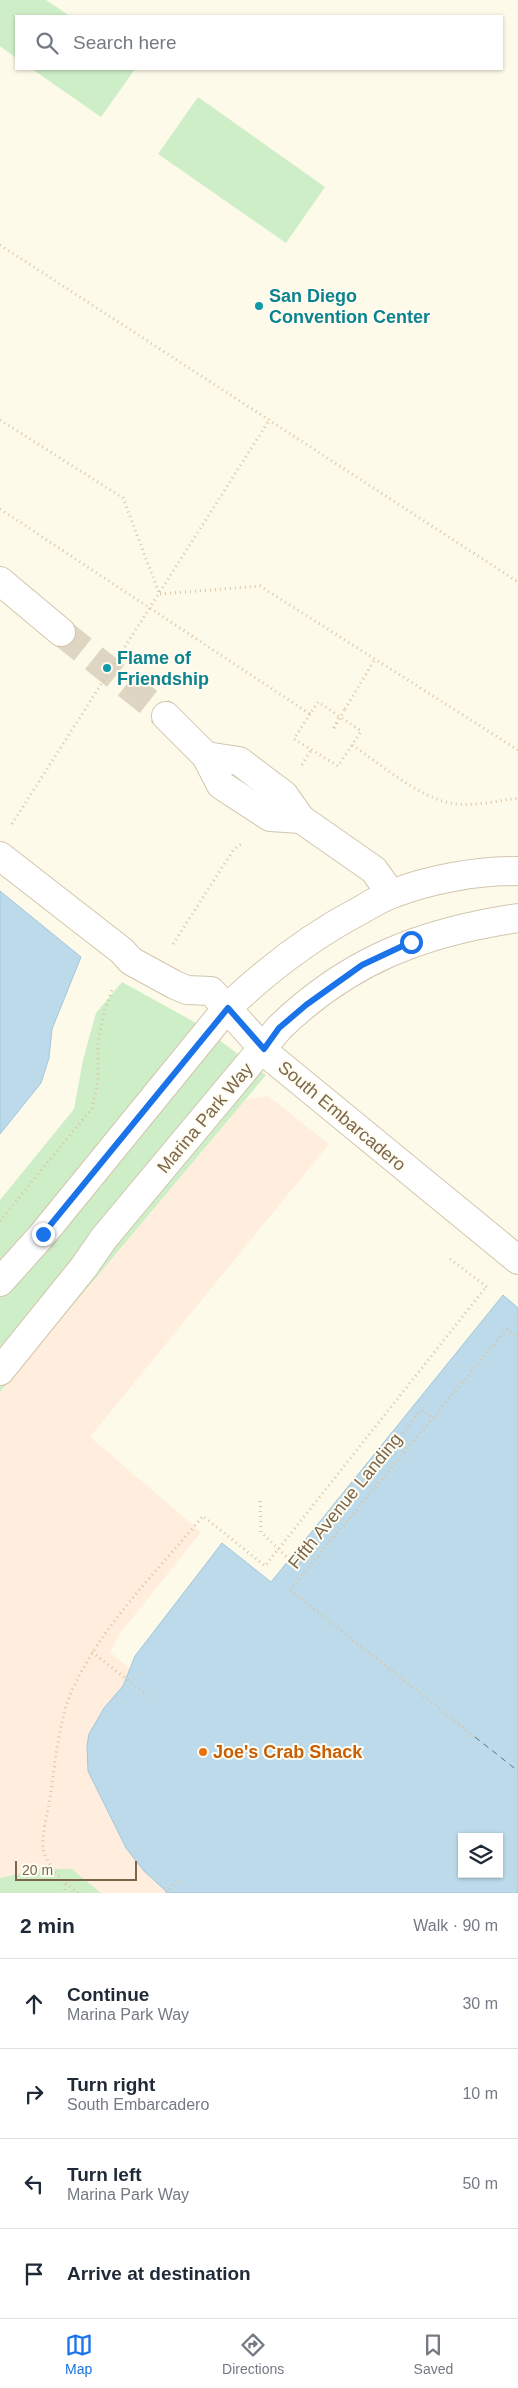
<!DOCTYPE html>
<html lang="en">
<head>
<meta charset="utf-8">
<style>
  :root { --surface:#fff; --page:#f2f2f3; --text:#1f2937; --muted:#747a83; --line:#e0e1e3; --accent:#1a73e8 }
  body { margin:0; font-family:Arial,sans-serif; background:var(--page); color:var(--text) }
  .controls { position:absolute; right:15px; bottom:15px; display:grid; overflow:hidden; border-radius:0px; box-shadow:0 1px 4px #0004 }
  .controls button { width:45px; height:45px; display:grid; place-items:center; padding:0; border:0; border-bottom:1px solid var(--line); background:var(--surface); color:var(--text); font:25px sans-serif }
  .scale { position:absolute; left:15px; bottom:12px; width:122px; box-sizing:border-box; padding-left:5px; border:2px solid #7c664a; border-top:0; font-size:14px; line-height:18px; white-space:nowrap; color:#7c664a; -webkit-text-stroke:4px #fffdf2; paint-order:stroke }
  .stop { position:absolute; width:15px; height:15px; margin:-11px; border:4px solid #1a73e8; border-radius:50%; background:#fff }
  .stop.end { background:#1a73e8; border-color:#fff; box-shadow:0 1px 5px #0008 }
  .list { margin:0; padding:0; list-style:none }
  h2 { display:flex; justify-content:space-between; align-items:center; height:65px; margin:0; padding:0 20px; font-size:21px }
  h2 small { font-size:16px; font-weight:400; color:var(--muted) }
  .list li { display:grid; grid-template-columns:32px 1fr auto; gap:15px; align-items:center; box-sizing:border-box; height:90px; padding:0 20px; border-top:1px solid var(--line) }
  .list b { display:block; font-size:19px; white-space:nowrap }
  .list p { margin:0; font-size:16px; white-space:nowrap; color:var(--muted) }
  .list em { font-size:16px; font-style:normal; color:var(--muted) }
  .icon { flex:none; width:28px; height:28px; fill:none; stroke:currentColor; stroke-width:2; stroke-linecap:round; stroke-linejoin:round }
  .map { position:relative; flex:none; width:518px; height:1893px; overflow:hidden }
  .search { position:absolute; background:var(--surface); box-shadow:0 1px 4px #0004; left:15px; right:15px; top:15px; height:55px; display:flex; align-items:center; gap:12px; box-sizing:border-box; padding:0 18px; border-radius:0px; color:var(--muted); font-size:19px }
  .sheet { height:425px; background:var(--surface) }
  nav { display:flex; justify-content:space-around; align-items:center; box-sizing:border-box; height:70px; border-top:1px solid var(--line); background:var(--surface); font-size:14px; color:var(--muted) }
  nav a { display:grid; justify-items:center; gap:2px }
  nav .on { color:var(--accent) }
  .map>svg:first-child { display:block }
  .commercial { fill:#ffeede }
  .green { fill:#ceeec7 }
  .water { fill:#bcdaea; stroke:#a2c7dd; fill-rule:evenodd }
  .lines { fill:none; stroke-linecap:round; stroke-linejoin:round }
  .ferry { stroke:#447998; stroke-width:1; stroke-dasharray:6 5; stroke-linecap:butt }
  .minor-tunnel { stroke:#ded5c2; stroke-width:28; stroke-dasharray:28 14; stroke-linecap:butt }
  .minor-casing { stroke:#d2c5ae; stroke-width:30 }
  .path { stroke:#dcc4a2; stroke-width:3; stroke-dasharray:1 4; stroke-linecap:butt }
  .minor { stroke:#fff; stroke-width:28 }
  .path-bridge { stroke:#dcc4a2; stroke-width:3; stroke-dasharray:1 4; stroke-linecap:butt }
  .route { stroke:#1a73e8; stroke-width:6 }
  .culture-dot { fill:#0f9aa8; stroke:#fffdf2; stroke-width:2 }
  .food-dot { fill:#e8710a; stroke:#fffdf2; stroke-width:2 }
  .labels { text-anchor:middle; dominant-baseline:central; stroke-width:4; stroke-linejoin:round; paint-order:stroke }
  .culture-label { font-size:18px; font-weight:bold; fill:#0d838f; stroke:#fffdf2; text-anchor:start }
  .street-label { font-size:18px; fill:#7c664a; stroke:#fffdf2 }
  .food-label { font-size:18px; font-weight:bold; fill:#c56008; stroke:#fffdf2; text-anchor:start }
</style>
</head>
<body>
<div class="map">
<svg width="518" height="1893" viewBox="0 0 518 1893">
  <rect width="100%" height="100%" fill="#fefaea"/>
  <polygon class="commercial" points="268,1096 329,1144 90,1437 201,1532 118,1636 110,1652 156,1690 178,1893 101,1893 72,1869 0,1878 0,1392 246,1099"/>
  <g class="green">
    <polygon points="0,0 46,0 70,16 16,16 16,58 0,46"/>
    <polygon points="32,69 135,69 101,117"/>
    <polygon points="198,97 325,187 286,243 158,154"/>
    <polygon points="122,982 198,1024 266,1075 0,1392 0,1200 74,1109 83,1060 96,1013"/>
    <polygon points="41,1869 72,1869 101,1893 0,1893 0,1878"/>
  </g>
  <g class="water">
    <polygon points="0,891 81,957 52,1029 49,1058 41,1083 0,1134"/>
    <path d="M503,1295l15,13v585h-350l-24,-22 -18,-23 -38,-77 -1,-26 2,-11 15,-26 19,-22 12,-30 87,-113 49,39zM462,1837h37v37h-37z"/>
  </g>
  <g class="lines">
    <polyline class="ferry" points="475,1737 518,1771"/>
    <polyline class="minor-tunnel" points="61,632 166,716"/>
    <defs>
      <g id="minor">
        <polyline points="0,581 61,632"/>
        <polyline points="166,716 206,756 221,785 270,817 301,819"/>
        <polyline points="206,756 239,761 284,795 301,819 374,870 391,894"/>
        <polyline points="0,856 122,951 131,961 175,985 187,990 211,991 273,1059 518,1260"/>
        <path d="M0,1282l43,-48 184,-226c41,-39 84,-72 134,-98 10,-6 20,-12 31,-16 38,-15 84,-23 126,-23"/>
        <path d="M0,1371l84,-104 20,-29 175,-210c70,-68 144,-96 239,-110"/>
      </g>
    </defs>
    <use href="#minor" class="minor-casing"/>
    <g class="path">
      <polyline points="0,245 518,582"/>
      <polyline points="0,420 123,498 159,593"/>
      <path d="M0,509l310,205 8,-12 43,29 -9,14c29,19 69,55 104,59 20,2 42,-3 62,-6"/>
      <polyline points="160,594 260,586 518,750"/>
      <polyline points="345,709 375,659"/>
      <polyline points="310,714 294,739 338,766 352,745"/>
      <polyline points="334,728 339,716"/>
      <polyline points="302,765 311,750"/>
      <polyline points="12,824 270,419"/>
      <polyline points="173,944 234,849 243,843"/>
      <polyline points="0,1221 92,1108 98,1081 98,1041 104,1012 112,990"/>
      <polyline points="450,1259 487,1287"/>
      <polyline points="260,1501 261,1532 296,1566 421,1410 431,1417"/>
      <polyline points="92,1652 149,1697"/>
      <polyline points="475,1737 290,1590 507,1329 518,1338"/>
      <polyline points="65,1884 65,1893"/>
      <path d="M78,1893c-14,-11 -31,-26 -35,-44 -2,-11 6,-44 8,-57 4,-29 8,-70 19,-97 30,-69 86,-122 133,-179l62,50 221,-279"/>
      <polyline points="166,1893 178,1879"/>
    </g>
    <use href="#minor" class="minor"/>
    <polyline class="path-bridge" points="334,728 345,709"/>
  </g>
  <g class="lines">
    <polyline class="route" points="43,1234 228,1008 264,1049 279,1028 306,1005 362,965 411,942"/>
  </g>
  <g class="culture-dot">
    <circle cx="259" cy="306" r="5"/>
    <circle cx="107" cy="668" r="5"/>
  </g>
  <circle class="food-dot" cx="203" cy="1752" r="5"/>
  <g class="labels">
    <g class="culture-label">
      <text x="269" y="296">San Diego<tspan x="269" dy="21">Convention Center</tspan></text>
      <text x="117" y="658">Flame of<tspan x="117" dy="21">Friendship</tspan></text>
    </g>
    <g class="street-label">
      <text transform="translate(342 1116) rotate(40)">South Embarcadero</text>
      <text transform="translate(205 1118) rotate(-50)">Marina Park Way</text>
      <text transform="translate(345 1501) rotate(-51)">Fifth Avenue Landing</text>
    </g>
    <g class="food-label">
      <text x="213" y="1752">Joe's Crab Shack</text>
    </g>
  </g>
</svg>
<div class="controls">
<button><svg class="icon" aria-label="layers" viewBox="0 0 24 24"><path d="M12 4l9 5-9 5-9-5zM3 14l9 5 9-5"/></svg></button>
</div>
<div class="scale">20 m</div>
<div class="stop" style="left:411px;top:942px"></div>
<div class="stop end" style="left:43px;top:1234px"></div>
<div class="search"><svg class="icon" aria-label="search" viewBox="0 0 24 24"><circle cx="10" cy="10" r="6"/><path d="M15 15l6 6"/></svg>Search here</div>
</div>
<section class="sheet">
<h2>2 min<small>Walk · 90 m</small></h2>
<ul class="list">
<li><svg class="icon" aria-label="ahead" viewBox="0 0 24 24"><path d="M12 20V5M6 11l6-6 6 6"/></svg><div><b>Continue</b><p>Marina Park Way</p></div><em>30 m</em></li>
<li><svg class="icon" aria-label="right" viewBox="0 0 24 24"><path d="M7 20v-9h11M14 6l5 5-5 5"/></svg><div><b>Turn right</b><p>South Embarcadero</p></div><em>10 m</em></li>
<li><svg class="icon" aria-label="left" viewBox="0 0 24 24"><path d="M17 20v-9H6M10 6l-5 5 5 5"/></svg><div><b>Turn left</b><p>Marina Park Way</p></div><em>50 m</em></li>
<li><svg class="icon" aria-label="arrive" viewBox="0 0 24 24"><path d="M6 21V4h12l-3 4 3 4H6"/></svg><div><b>Arrive at destination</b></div></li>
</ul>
</section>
<nav>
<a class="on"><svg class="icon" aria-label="map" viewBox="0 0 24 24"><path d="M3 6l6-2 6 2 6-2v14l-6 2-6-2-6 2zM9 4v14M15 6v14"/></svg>Map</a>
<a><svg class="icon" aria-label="directions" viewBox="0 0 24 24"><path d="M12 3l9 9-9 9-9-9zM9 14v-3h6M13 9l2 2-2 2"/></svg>Directions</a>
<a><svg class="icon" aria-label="saved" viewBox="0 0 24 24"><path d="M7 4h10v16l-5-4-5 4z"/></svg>Saved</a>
</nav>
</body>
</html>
